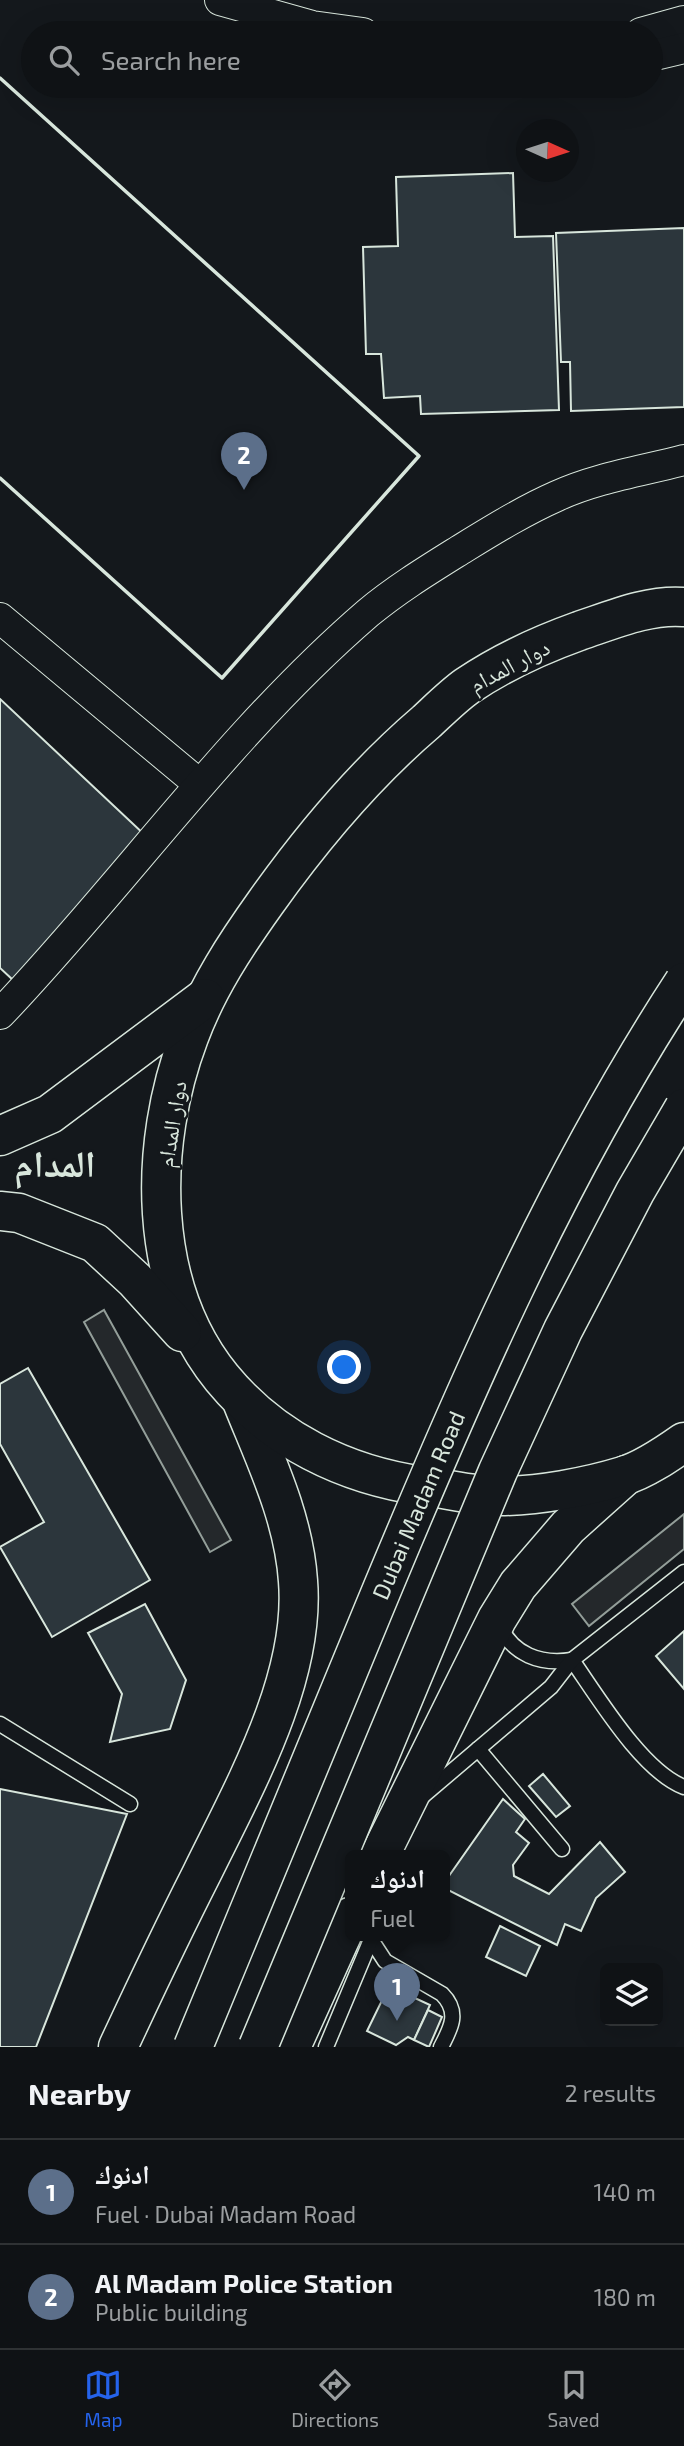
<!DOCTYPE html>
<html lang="en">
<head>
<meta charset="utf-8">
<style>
  :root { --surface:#0f1215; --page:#181b1e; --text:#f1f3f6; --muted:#9b9ea0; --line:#2f3234; --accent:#2563eb }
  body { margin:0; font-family:"Exo 2","Noto Naskh Arabic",sans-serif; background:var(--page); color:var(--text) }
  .controls { position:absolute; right:21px; bottom:21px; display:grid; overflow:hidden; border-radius:10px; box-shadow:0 7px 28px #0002 }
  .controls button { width:63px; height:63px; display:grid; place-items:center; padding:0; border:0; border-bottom:2px solid var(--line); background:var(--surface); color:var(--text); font:35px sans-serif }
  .compass { position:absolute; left:516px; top:119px; width:63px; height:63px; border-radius:50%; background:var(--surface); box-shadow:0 7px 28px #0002; rotate:93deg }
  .you { position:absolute; left:345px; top:1368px; width:24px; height:24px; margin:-18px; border:5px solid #fff; border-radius:50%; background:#1a73e8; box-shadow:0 0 0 10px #1a73e833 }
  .badge { display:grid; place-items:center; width:46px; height:46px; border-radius:50%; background:var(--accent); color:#fff; font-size:23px; font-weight:700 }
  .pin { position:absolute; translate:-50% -58px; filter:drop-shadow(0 2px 4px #0008) }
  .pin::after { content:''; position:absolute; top:37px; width:24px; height:21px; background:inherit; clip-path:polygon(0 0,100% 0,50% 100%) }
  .popup { position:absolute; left:345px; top:1850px; width:105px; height:91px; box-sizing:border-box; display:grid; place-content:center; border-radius:10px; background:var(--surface); filter:drop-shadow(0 2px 5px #0005); font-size:23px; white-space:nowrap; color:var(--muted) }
  .popup b { font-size:26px; color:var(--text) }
  .popup::after { content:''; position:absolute; left:50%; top:100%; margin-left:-14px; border:14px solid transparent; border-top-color:var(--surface) }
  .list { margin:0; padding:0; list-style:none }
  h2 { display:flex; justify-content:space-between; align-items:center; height:91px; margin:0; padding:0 28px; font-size:30px }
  h2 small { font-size:23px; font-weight:400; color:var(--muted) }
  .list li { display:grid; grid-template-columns:46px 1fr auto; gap:21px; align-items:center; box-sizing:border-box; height:105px; padding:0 28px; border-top:2px solid var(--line) }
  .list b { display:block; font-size:26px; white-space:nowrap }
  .list p { margin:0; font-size:23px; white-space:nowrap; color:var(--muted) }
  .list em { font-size:23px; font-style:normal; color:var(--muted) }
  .icon { flex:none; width:38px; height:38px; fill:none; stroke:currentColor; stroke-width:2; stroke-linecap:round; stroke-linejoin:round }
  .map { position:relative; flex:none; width:684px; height:2047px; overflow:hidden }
  .search { position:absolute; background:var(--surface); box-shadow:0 7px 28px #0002; left:21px; right:21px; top:21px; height:77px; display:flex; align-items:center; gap:18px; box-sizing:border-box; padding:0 24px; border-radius:38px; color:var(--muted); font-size:26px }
  .sheet { height:301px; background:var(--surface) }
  nav { display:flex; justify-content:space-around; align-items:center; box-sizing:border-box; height:98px; border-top:2px solid var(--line); background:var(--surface); font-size:19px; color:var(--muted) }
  nav a { display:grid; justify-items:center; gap:4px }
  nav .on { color:var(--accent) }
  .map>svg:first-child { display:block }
  .parking { fill:#24282b; stroke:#939e99; stroke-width:2 }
  .building { fill:#2c363c; stroke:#d8e6dc; stroke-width:2 }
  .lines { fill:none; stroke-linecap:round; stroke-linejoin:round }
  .lane-casing { stroke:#d8e6dc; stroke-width:17 }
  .street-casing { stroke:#d8e6dc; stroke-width:32 }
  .secondary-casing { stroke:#d8e6dc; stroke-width:41 }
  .highway-casing { stroke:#d8e6dc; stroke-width:41 }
  .lane { stroke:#14181c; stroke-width:14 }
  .street { stroke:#14181c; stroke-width:30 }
  .secondary { stroke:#14181c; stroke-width:38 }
  .highway { stroke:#14181c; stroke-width:38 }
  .highway-bridge-casing { stroke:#d8e6dc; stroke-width:41; stroke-linecap:butt }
  .highway-bridge { stroke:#14181c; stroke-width:38 }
  .wall { stroke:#d8e6dc; stroke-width:3.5 }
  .labels { text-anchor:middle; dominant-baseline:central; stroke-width:5; stroke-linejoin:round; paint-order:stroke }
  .street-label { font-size:23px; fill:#d8e6dc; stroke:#14181c }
  .town-label { font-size:37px; font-weight:bold; fill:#d8e6dc; stroke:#14181c }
</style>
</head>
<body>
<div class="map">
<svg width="684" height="2047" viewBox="0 0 684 2047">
  <rect width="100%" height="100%" fill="#14181c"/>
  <g class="parking">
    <polygon points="104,1310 231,1540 210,1552 84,1322"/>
    <polygon points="684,1514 684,1549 589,1626 572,1604"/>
  </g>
  <g class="building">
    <polygon points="513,173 515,237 553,236 559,410 421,414 420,396 384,398 381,354 366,354 363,247 398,246 396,177"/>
    <polygon points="684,228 684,407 571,411 570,362 561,362 556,233"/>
    <polygon points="0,699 147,837 13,980 0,968"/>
    <polygon points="28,1368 150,1580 52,1637 0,1547 44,1522 0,1444 0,1384"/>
    <polygon points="145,1604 186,1680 170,1729 110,1742 122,1694 88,1633"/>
    <polygon points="684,1631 684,1689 656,1656"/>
    <polygon points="543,1774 570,1806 556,1817 529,1786"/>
    <polygon points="0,1789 127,1814 36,2047 0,2047"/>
    <polygon points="503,1799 525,1819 516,1832 529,1843 513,1865 514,1876 549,1894 600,1842 625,1872 596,1898 581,1931 565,1924 557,1945 444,1888 444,1883"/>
    <polygon points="500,1926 540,1946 526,1976 486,1957"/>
    <polygon points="389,1986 430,2005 414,2040 408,2037 396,2045 367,2031"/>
    <polygon points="428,2010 442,2017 429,2047 414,2040"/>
  </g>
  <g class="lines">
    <defs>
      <g id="lane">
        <path d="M499,1624c13,31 42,41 73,36"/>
        <path d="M572,1660c26,37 70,111 112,127"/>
        <polyline points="0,1724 130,1804"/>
        <polyline points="478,1749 562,1849"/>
        <polyline points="424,1795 551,1687 572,1660 684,1572"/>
        <path d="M368,1935l17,26 57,33c18,18 9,34 -1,53"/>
        <polyline points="326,2047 370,1942"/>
      </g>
      <g id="street">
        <polyline points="220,0 312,26 363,33"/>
        <polyline points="641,33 684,21"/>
        <polyline points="651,56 684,48"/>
        <polyline points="0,618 199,784"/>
        <path d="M0,1014c125,-131 230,-282 368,-401 29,-24 60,-43 92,-63 31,-19 63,-39 97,-54 39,-18 85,-25 127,-36"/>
      </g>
      <g id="secondary">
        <polyline points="380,1855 497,1619 518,1585 568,1527 626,1475"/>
        <path d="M118,2047c27,-58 54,-115 83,-172 42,-86 105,-196 97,-294 -4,-62 -32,-120 -55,-177"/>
        <polyline points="291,2047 350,1917"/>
      </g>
      <g id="highway">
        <path d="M684,607c-35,-3 -72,13 -105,24 -39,14 -78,32 -112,55 -14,10 -28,24 -41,36 -62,53 -113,114 -160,180 -30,42 -59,86 -77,135 -41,108 -42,249 33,341 51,62 123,97 201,108 25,3 52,10 77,10 38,0 87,-9 123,-20 21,-6 44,-22 61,-34"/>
        <polyline points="0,1136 50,1114 205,998"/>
        <polyline points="0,1211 19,1213 95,1243 135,1280 182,1332"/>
      </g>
    </defs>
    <use href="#lane" class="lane-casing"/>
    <use href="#street" class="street-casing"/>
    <use href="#secondary" class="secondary-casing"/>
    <use href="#highway" class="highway-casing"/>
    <use href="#lane" class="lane"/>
    <use href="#street" class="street"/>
    <use href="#secondary" class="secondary"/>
    <use href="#highway" class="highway"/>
    <defs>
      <g id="highway-bridge">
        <path d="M193,2047c60,-145 120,-291 180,-436 90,-217 182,-432 311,-629"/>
        <polyline points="258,2047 498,1471 563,1330 635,1192 684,1108"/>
      </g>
    </defs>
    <use href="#highway-bridge" class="highway-bridge-casing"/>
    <use href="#highway-bridge" class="highway-bridge"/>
    <polyline class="wall" points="0,78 419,456 222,678 0,478"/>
  </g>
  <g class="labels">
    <g class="street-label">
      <text transform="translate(509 665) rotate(-28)">دوار المدام</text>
      <text transform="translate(171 1124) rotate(-81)">دوار المدام</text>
      <text transform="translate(418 1505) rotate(-67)">Dubai Madam Road</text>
    </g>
    <g class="town-label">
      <text x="55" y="1162">المدام</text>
    </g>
  </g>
</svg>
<div class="controls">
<button><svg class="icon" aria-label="layers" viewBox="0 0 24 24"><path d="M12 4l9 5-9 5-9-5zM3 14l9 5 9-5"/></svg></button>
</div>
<svg class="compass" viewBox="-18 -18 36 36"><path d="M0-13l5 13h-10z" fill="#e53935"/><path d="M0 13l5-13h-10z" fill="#9b9ea0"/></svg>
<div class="you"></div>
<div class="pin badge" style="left:397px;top:2021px;background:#5c6f8a">1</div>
<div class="popup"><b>ادنوك</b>Fuel</div>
<div class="pin badge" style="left:244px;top:490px;background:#5c6f8a">2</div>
<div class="search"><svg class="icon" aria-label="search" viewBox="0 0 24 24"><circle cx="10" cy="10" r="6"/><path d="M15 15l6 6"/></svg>Search here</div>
</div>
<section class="sheet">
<h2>Nearby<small>2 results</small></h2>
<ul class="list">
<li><span class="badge" style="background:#5c6f8a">1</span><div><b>ادنوك</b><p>Fuel · Dubai Madam Road</p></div><em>140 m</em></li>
<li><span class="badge" style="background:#5c6f8a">2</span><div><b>Al Madam Police Station</b><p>Public building</p></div><em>180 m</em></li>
</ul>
</section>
<nav>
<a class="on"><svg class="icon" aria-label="map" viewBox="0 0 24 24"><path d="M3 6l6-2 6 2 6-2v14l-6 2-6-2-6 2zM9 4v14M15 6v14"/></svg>Map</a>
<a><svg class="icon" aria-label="directions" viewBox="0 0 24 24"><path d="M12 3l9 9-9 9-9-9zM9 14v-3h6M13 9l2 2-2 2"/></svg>Directions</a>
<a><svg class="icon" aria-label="saved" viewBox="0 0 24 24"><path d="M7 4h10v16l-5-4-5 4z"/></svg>Saved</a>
</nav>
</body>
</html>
